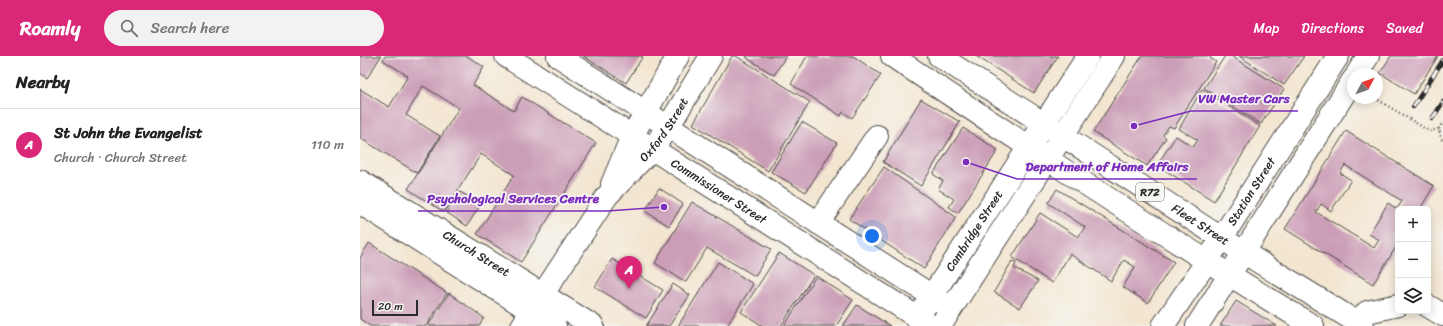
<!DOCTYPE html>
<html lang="en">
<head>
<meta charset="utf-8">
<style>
  :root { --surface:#fff; --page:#f2f2f2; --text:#222; --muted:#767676; --line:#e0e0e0; --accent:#db2777 }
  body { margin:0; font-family:Sriracha,sans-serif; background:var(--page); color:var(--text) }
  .controls { position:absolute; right:12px; bottom:12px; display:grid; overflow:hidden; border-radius:6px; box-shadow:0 2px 10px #0003 }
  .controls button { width:36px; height:36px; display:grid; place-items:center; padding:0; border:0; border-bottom:1px solid var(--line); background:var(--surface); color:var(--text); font:20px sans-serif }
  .compass { position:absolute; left:987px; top:12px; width:36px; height:36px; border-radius:50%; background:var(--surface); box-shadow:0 2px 10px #0003; rotate:49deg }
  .scale { position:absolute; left:12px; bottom:10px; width:46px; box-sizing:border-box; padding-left:4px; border:2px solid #2b2b2b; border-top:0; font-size:11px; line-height:14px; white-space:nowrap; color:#2b2b2b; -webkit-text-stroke:3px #f6f6f2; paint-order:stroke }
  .you { position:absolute; left:512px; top:180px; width:14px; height:14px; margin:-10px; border:3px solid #fff; border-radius:50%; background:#1a73e8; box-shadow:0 0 0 6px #1a73e833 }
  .badge { display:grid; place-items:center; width:26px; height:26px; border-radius:50%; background:var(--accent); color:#fff; font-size:13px; font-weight:700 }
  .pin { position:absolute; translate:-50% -33px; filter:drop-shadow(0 1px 2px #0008) }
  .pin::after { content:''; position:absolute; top:21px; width:14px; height:12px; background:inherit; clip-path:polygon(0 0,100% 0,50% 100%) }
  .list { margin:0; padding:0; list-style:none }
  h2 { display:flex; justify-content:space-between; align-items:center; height:52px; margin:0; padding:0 16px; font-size:17px }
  h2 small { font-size:13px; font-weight:400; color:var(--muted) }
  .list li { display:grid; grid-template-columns:26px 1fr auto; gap:12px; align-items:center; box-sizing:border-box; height:72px; padding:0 16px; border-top:1px solid var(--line) }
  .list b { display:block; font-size:15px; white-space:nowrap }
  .list p { margin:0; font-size:13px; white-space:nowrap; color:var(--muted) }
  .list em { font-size:13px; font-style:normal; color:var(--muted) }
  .icon { flex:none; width:22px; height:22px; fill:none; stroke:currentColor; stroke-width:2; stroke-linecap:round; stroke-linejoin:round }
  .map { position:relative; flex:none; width:1083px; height:270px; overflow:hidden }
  header { display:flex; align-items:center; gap:24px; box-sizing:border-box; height:56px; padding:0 20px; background:var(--accent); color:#fff }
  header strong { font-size:19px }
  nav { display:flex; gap:22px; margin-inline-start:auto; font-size:14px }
  .search { width:280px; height:36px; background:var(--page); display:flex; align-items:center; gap:10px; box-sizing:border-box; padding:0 14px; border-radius:22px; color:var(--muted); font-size:15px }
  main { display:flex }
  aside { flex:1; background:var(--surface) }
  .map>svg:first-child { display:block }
  .building { fill:#cb9db6; fill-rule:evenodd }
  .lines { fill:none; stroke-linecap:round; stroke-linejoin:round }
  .minor-casing { stroke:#494744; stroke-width:24 }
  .major-casing { stroke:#494744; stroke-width:24 }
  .path { stroke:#494744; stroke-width:2.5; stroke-dasharray:1 3; stroke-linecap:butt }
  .minor { stroke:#fff; stroke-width:22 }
  .major { stroke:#fff; stroke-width:22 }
  .rail-casing { stroke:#2b2b2b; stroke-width:4.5 }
  .rail { stroke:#f6f6f2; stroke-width:3; stroke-dasharray:9; stroke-linecap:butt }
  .labels { text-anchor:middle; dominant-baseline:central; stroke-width:3.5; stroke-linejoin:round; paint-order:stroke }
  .shield { fill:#f6f6f2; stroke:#686867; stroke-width:1 }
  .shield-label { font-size:11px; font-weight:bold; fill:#2b2b2b }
  .street-label { font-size:12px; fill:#2b2b2b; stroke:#f6f6f2 }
  .leader { fill:none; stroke:#7b2cbf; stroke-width:1.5 }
  .callout-dot { fill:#7b2cbf; stroke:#f6f6f2; stroke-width:1.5 }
  .callout-label { font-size:13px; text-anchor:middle; font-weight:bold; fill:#7b2cbf; stroke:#f6f6f2; stroke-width:3.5; stroke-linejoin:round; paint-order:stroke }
</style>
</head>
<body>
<header>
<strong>Roamly</strong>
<div class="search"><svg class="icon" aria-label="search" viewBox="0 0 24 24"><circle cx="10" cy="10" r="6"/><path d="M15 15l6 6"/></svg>Search here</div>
<nav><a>Map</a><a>Directions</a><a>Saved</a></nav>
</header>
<main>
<aside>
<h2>Nearby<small></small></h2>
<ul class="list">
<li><span class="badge">A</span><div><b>St John the Evangelist</b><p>Church · Church Street</p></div><em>110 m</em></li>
</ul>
</aside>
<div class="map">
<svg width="1083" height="270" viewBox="0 0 1083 270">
  <rect width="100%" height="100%" fill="#f6f6f2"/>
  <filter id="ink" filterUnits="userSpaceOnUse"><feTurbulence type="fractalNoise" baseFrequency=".025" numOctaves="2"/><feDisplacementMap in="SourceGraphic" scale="8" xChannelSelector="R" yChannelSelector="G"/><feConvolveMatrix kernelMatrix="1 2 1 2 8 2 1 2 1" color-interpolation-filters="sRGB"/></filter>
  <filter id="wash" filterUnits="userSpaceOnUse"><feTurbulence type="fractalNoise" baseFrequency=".012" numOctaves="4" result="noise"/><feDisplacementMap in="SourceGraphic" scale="16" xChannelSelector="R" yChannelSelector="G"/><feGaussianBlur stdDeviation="0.9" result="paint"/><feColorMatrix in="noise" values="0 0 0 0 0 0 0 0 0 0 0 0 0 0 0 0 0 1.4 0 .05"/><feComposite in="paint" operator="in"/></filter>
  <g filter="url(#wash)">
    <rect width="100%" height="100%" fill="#f3e6d1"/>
    <g id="blocks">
      <g class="building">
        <polygon points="0,0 21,0 7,22 0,17"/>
        <polygon points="25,0 107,0 124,11 113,29 154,55 162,41 236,87 161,206 117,178 154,119 121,98 84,156 48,133 99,52 63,30 46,59 80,80 57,117 0,82 0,33 29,51 48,20 23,4"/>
        <polygon points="223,0 283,0 266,27"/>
        <polygon points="372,0 376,0 450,46 408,115 333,68"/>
        <polygon points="386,0 426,0 414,19 387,2"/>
        <polygon points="447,0 493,0 521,19 492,62 483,56 481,60 431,28"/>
        <polygon points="616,0 698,0 674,37"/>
        <polygon points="782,0 851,0 850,2 856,6 814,72 809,70 803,79 806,82 787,110 733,76"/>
        <polygon points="865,0 871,0 924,33 901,68 844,32"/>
        <polygon points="879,0 944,0 924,29"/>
        <polygon points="1031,0 1078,0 1054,38 1020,17"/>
        <polygon points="842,33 900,70 854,145 797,109 816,80 833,91 838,84 819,73"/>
        <polygon points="561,43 600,66 561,130 523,106"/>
        <polygon points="442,66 477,87 446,136 411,116"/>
        <polygon points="603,72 638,94 598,157 589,151 594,143 578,133 583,125 573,118"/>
        <path d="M986,75l88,55 -14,23h-22v35l-25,40 -88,-55zM985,109l57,36 -5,8 -9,-6 -19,31 10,6 -5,8 -58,-36 5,-8 10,7 20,-31 -11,-7z"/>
        <polygon points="524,111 596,161 564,213 489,163"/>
        <polygon points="299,132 323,148 309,170 285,155"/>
        <polygon points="697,133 814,206 788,247 763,231 775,211 764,204 751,225 710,198 692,227 652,201 680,157 718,181 725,171 688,147"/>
        <polygon points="100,136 121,148 107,170 86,156"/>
        <polygon points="332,146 411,193 395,220 347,192 326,226 295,207"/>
        <polygon points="9,187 87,237 66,270 10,270 0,263 0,202"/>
        <polygon points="419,197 454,219 421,270 403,270 381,256"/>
        <polygon points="252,203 303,234 286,262 235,231"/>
        <polygon points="652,205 656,207 654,212 678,225 660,252 634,236"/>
        <polygon points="358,206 393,228 367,270 318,270"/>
        <polygon points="456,220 493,244 476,270 424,270"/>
        <polygon points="313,228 330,239 309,270 286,270"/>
        <polygon points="89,237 124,262 119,270 68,270"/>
        <polygon points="876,245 917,270 860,270"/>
        <polygon points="497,249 530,270 483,270"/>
      </g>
    </g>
  </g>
  <g filter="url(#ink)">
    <use href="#blocks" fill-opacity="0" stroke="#494744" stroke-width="1"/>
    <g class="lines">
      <defs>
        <g id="minor">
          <path id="s1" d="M146,0l425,270"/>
          <polyline points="198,0 591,252"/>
          <polyline points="997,18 1008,0"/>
          <path id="s2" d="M0,125l233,145"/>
          <polyline points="252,128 272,80 318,0"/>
          <polyline points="0,147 195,270"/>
          <polyline points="458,167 517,80"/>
          <polyline points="1068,250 1083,259"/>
          <path id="s3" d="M564,252l164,-252"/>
          <polyline points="584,264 754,0"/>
          <polyline points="998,267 1007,256 1038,249"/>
          <path id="s4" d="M162,270l85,-130 45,-47 16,-22 43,-71"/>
          <path id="s5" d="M803,270l44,-65 131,-205"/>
          <polyline points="837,270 993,24"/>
        </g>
        <g id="major">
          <path d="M532,0c138,93 278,184 421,270"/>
          <path id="s6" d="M579,0l304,196 120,74"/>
        </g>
      </defs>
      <use href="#minor" class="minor-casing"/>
      <use href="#major" class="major-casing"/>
      <g class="path">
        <polyline points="1015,42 1069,75 1079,73 1081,83 1083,84"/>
        <polyline points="1079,73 1083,66"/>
      </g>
      <use href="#minor" class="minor"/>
      <use href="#major" class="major"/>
      <defs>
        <g id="rail">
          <polyline points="1053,51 1083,4"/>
          <polyline points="1072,63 1083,46"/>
        </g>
      </defs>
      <use href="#rail" class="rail-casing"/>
      <use href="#rail" class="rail"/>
    </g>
  </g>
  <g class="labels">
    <rect class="shield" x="776" y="127" width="28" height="18" rx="3"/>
    <g class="shield-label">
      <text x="790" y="136">R72</text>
    </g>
    <g class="street-label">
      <text stroke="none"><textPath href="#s4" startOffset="243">Oxford Street</textPath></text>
      <text stroke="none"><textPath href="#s1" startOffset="252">Commissioner Street</textPath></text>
      <text stroke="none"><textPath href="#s5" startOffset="161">Station Street</textPath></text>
      <text stroke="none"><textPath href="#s6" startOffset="311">Fleet Street</textPath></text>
      <text stroke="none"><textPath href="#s3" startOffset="92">Cambridge Street</textPath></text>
      <text stroke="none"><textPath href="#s2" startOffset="137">Church Street</textPath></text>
    </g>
  </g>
  <path class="leader" d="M774 70L831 55H938M606 106L657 123H837M304 151L247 155H58"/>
  <g class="callout-dot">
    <circle cx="774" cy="70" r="4"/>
    <circle cx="606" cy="106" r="4"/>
    <circle cx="304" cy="151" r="4"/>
  </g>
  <g class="callout-label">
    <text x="884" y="47">VW Master Cars</text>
    <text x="747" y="115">Department of Home Affairs</text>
    <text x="153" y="147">Psychological Services Centre</text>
  </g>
</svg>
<div class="controls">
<button>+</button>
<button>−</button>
<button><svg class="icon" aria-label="layers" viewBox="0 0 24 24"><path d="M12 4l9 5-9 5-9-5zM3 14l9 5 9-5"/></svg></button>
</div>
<svg class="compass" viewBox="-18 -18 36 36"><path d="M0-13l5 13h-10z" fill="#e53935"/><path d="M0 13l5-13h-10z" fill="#767676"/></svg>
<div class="scale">20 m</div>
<div class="you"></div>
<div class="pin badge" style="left:269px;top:233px">A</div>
</div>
</main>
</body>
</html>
